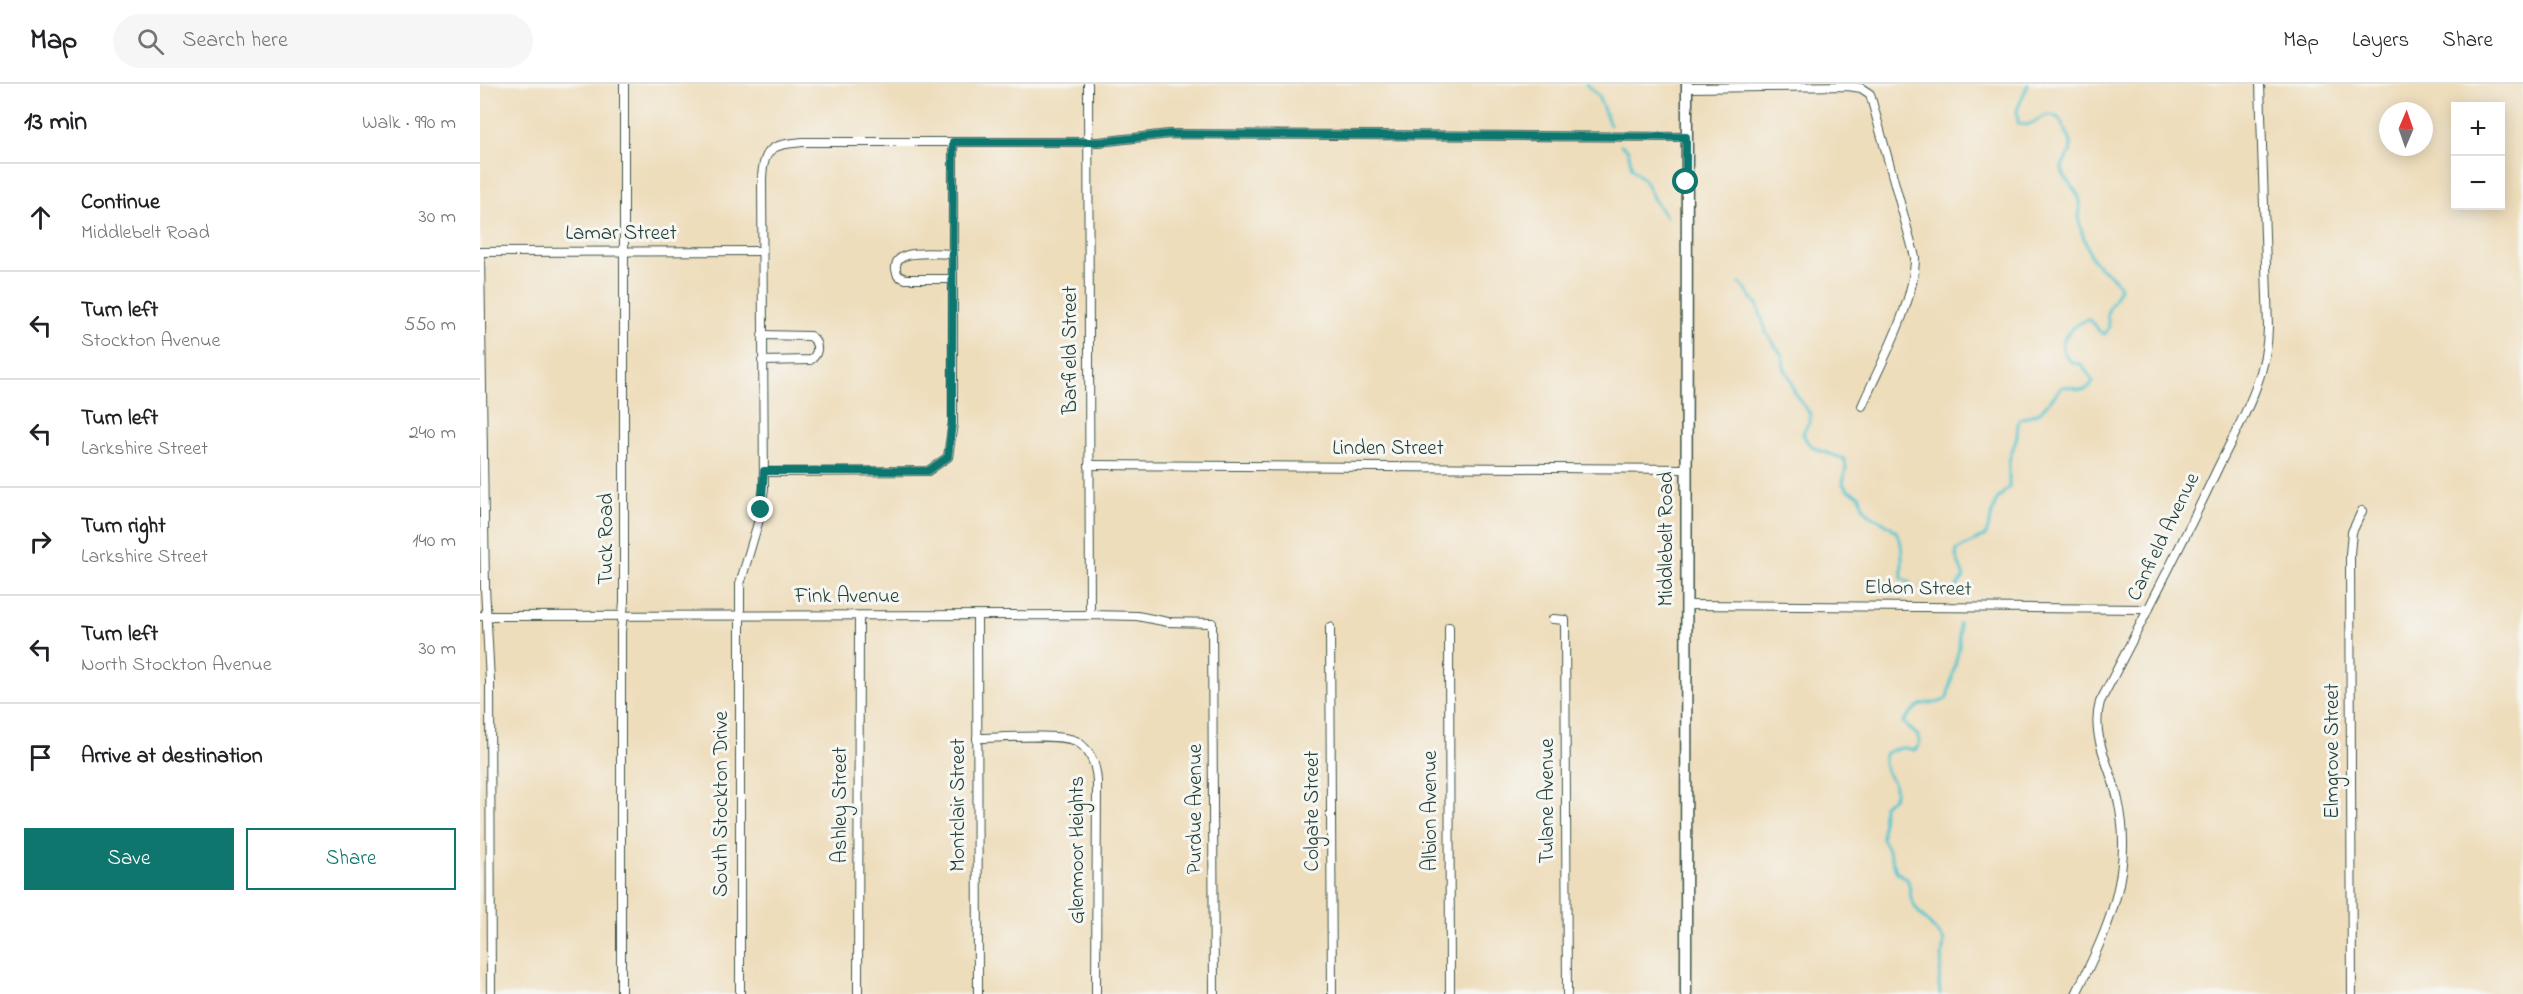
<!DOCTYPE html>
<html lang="en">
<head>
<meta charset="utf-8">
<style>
  :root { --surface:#fff; --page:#f6f6f6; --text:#202124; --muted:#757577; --line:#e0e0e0; --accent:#0f766e }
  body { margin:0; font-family:"Indie Flower",sans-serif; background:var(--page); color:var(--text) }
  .controls { position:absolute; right:18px; top:18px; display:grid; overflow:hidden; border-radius:0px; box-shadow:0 3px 15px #0003 }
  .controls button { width:54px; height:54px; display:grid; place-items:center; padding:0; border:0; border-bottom:2px solid var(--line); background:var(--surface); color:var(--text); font:30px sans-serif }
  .compass { position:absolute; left:1899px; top:18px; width:54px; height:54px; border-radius:50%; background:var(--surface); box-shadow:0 3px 15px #0003; rotate:2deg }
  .stop { position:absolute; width:18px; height:18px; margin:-14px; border:4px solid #0f766e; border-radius:50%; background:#fff }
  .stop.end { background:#0f766e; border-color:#fff; box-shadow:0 2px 6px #0008 }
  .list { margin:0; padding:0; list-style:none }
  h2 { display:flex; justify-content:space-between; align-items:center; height:78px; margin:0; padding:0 24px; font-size:26px }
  h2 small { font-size:20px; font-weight:400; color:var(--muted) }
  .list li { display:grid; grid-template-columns:39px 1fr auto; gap:18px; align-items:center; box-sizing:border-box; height:108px; padding:0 24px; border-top:2px solid var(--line) }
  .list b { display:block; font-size:22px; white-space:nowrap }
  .list p { margin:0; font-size:20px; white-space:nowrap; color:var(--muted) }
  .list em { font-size:20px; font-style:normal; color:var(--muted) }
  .actions { display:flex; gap:12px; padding:18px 24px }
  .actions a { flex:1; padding:14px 0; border:2px solid var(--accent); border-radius:0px; text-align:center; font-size:21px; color:var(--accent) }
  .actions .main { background:var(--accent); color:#fff }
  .icon { flex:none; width:33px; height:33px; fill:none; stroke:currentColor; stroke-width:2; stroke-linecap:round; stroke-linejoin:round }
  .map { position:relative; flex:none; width:2043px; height:910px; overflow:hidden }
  header { display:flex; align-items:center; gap:36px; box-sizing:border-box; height:84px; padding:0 30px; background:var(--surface); border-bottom:2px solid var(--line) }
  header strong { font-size:28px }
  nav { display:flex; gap:33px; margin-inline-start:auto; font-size:21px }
  .search { width:420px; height:54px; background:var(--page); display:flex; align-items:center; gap:15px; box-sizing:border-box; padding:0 21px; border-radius:33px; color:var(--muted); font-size:22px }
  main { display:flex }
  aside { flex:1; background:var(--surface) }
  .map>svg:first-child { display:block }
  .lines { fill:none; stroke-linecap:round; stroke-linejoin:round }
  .stream { stroke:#58c5cf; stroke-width:3 }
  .minor-casing { stroke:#3e5548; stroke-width:10 }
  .tertiary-casing { stroke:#3e5548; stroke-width:13 }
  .minor { stroke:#fff; stroke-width:8 }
  .tertiary { stroke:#fff; stroke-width:10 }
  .route { stroke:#0f766e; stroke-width:8 }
  .labels { text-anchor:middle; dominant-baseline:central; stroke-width:6; stroke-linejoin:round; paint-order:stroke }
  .street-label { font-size:21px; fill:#1f3d34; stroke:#f6f6f2 }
</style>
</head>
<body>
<header>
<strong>Map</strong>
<div class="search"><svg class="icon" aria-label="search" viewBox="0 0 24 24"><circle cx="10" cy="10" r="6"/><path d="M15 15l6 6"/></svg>Search here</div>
<nav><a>Map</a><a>Layers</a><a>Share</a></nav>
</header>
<main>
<aside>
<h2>13 min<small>Walk · 990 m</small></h2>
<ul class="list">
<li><svg class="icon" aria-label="ahead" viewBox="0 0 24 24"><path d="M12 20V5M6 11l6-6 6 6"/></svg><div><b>Continue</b><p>Middlebelt Road</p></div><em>30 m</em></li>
<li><svg class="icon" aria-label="left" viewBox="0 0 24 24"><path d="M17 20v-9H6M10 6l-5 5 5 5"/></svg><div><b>Turn left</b><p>Stockton Avenue</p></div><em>550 m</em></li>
<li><svg class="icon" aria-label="left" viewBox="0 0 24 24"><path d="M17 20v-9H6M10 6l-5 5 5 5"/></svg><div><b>Turn left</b><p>Larkshire Street</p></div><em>240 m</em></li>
<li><svg class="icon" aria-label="right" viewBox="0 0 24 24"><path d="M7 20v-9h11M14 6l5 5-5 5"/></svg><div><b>Turn right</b><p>Larkshire Street</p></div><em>140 m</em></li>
<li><svg class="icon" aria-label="left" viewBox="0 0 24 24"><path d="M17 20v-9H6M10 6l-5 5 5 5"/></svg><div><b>Turn left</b><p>North Stockton Avenue</p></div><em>30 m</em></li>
<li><svg class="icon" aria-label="arrive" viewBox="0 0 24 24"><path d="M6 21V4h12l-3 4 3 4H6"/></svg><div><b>Arrive at destination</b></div></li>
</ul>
<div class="actions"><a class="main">Save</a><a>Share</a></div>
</aside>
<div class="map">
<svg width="2043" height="910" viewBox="0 0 2043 910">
  <rect width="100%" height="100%" fill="#f6f6f2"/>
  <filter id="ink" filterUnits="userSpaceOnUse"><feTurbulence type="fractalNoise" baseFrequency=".0167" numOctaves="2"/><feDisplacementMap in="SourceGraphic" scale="12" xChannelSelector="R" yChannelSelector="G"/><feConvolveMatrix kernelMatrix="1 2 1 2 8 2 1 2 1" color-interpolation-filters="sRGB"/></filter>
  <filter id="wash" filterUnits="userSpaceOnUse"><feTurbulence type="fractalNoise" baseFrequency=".008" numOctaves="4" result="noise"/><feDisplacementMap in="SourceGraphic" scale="24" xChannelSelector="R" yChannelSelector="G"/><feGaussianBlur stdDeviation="1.35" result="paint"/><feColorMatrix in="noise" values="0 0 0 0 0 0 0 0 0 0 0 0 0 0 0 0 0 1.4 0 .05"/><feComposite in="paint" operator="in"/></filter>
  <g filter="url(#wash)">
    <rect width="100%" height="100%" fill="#edb"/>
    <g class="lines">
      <g class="stream">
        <polyline points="1106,0 1118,12 1130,41"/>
        <polyline points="1141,61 1148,66 1152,84 1165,97 1173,114 1186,133"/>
        <path d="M1260,199l17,21 10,30 15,21 2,12 7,13 3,12 16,22v7l-7,12c5,19 26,19 41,26l2,8 -3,17 5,6 12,6c4,25 24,21 36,36 9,12 5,33 6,47l9,4"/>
        <path d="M1442,501c9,7 17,6 28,10l6,-4"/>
        <path d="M1476,509l1,-7 7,-9 -8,-21 1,-6 29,-15 10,-34 13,-14v-26l8,-25 1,-13 2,-4 20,-7 22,-25c15,-2 22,11 31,-6l-12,-17 -9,-1c-20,-19 -5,-33 15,-44 9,2 9,14 18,15l4,-7 -2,-14 13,-25c-5,-15 -21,-17 -28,-30 -4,-8 -13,-31 -13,-39 0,-7 2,-12 1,-18 -3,-12 -13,-18 -17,-28 -6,-15 18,-16 3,-42 -3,-4 -4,-8 -7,-12 -14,-14 -26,13 -41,4l-1,-13 11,-26"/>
        <path d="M1460,910l-1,-11 5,-42c-9,-14 -23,-22 -31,-38 -4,-8 -2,-16 -6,-24l-11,-8 -6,-18 -8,-14 1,-34c3,-3 10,-5 11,-9 7,-15 -15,-21 -9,-42 12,-7 18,-7 30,-4 14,-13 -6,-19 -12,-28 5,-6 12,-16 20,-18 9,-2 16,1 24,-6l12,-50v-25"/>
      </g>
    </g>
  </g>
  <g filter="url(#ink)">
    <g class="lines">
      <defs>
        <g id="minor">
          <polyline points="608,0 610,531"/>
          <path d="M1207,4l161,-2 13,2 9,6 45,163c0,46 -34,106 -53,149"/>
          <polyline points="0,168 282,167"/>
          <path d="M473,170c-18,0 -68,-8 -55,22l8,3h47"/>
          <polyline points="0,171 5,503 10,597 11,910"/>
          <path d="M282,251l48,1 4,3c5,8 4,16 -4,21l-48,1"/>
          <polyline points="609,381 1206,385"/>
          <polyline points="284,388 448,387 468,373 473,339 473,58"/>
          <polyline points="1207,521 1669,525"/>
          <polyline points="0,532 610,531 657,532 688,538 732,539 734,910"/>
          <polyline points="497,532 498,910"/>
          <polyline points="1073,535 1085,536 1087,910"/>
          <polyline points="850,543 852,910"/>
          <polyline points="969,543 970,910"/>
          <path d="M497,654c21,0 83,-5 99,3 14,8 20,24 21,40l-1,213"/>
          <polyline points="141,910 141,548 144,518 144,0"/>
          <path d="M260,910v-410l18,-61 6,-34 -2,-310c1,-33 12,-34 41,-37h296l70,-8 517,3"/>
          <polyline points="378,910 379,532"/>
          <path d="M1596,910c31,-64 59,-120 42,-194 -7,-34 -28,-62 -18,-98 40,-76 79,-152 116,-230 22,-46 52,-93 52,-145l-8,-243"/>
          <polyline points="1872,910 1870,470 1872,448 1882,427"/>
        </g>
        <polyline id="tertiary" points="1206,910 1207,0"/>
      </defs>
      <use href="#minor" class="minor-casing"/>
      <use href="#tertiary" class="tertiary-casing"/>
      <use href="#minor" class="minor"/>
      <use href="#tertiary" class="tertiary"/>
    </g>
  </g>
  <g class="lines" filter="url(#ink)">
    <polyline class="route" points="281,426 284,387 448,387 468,373 472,339 473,58 619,58 689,50 1206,53 1206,98"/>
  </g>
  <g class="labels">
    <g class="street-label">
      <text x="141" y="150">Lamar Street</text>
      <text transform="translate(591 266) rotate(-90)">Barfield Street</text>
      <text x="908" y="365">Linden Street</text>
      <text transform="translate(1684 453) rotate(-64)">Canfield Avenue</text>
      <text transform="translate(127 455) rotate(-90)">Tuck Road</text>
      <text transform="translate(1187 455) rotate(-90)">Middlebelt Road</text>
      <text transform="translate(1438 505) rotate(1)">Eldon Street</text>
      <text x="367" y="513">Fink Avenue</text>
      <text transform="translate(1853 667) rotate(-90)">Elmgrove Street</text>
      <text transform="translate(1068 717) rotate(-90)">Tulane Avenue</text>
      <text transform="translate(242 720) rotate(-90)">South Stockton Drive</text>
      <text transform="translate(361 721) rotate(-90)">Ashley Street</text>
      <text transform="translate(479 721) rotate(-90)">Montclair Street</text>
      <text transform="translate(716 725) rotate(-90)">Purdue Avenue</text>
      <text transform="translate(833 727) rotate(-90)">Colgate Street</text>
      <text transform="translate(951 727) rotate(-90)">Albion Avenue</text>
      <text transform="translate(598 766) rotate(-90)">Glenmoor Heights</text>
    </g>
  </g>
</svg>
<div class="controls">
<button>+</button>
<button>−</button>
</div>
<svg class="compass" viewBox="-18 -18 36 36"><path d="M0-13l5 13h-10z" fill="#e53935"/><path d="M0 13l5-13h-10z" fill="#757577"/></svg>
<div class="stop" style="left:1206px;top:98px"></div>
<div class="stop end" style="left:281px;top:426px"></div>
</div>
</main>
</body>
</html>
